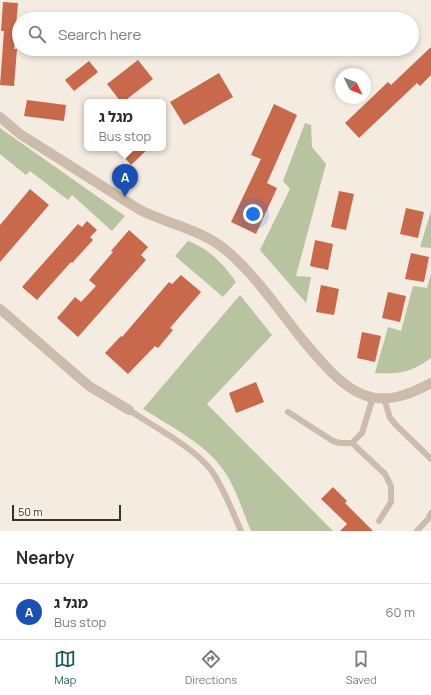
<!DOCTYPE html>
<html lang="en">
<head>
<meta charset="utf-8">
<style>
  :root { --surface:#fff; --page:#f7f7f7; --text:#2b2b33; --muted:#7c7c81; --line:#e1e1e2; --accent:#1f5a5e }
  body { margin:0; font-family:Manrope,"Noto Sans Hebrew",sans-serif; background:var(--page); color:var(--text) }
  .compass { position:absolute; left:335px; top:68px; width:36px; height:36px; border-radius:50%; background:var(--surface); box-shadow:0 2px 6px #0003; rotate:133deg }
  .scale { position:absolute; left:12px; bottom:10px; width:109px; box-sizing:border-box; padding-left:4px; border:2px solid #3b302b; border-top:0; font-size:11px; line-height:14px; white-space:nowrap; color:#3b302b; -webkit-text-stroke:3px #fbf5ee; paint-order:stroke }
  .you { position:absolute; left:253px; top:214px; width:14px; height:14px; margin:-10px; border:3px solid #fff; border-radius:50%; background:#1a73e8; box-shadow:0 0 0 6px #1a73e833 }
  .badge { display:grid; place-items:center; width:26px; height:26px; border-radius:50%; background:var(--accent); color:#fff; font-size:13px; font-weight:700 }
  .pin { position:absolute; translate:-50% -33px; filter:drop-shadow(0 1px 2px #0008) }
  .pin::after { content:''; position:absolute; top:21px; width:14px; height:12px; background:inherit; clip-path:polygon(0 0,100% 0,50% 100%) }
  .popup { position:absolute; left:84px; top:99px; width:82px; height:52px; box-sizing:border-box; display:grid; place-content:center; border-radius:6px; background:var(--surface); filter:drop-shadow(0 1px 3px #0005); font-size:13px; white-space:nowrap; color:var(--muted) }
  .popup b { font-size:15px; color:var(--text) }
  .popup::after { content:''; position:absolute; left:50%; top:100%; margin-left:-8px; border:8px solid transparent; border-top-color:var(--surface) }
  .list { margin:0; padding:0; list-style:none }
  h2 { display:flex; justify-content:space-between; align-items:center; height:52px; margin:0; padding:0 16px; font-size:17px }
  h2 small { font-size:13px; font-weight:400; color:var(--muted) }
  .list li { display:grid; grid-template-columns:26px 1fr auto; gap:12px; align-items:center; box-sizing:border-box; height:56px; padding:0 16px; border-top:1px solid var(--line) }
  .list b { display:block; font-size:15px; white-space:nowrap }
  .list p { margin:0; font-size:13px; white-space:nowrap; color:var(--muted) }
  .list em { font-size:13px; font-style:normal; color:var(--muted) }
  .icon { flex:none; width:22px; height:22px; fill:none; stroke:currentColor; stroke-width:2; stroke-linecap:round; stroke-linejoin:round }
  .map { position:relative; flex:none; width:431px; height:531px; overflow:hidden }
  .search { position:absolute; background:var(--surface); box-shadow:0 2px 6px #0003; left:12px; right:12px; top:12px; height:44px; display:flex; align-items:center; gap:10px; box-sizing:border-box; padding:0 14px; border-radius:22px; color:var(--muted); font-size:15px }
  .sheet { height:108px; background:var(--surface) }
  nav { display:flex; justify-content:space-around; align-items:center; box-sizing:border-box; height:56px; border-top:1px solid var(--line); background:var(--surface); font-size:11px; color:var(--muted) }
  nav a { display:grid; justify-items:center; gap:2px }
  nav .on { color:var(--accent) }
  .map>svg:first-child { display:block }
  .green { fill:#b8c4a0 }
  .building { fill:#c8694b }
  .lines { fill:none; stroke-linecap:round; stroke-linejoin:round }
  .lane { stroke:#cdbbac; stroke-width:6 }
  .street { stroke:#cdbbac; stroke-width:10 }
</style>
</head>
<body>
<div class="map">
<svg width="431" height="531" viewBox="0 0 431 531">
  <rect width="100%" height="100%" fill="#f4ebe1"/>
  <g class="green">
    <polygon points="305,123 311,125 312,147 326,164 296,276 311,277 306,303 260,250 290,189 283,181"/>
    <polygon points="0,128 125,216 112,231 72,195 68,200 30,171 26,175 0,154"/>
    <polygon points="431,211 431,248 420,247"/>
    <path d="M188,241c23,9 34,22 48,41l-13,15 -48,-41z"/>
    <path d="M431,273v85c-21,15 -31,16 -56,15l13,-46 13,4 12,-45 14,2z"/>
    <path d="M240,295l32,40 -65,69 126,127h-82c-7,-17 -14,-38 -23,-54 -18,-31 -55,-49 -85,-68z"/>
  </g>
  <g class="building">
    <polygon points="3,2 18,3 14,49 17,49 14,86 0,85 4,31 1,31"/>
    <polygon points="431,47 431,75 420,86 417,83 359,138 345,123 388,82 391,85"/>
    <polygon points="138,60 153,79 123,102 121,102 107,84"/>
    <polygon points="89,61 98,72 74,91 65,80"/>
    <polygon points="219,73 233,97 184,125 170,102"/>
    <polygon points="27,100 66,105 64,121 24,116"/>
    <polygon points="274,104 297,115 267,183 277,188 256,234 231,222 261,159 251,155"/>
    <polygon points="116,148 149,148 131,165"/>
    <polygon points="30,189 49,205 0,262 0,225"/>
    <polygon points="339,191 354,194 346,230 331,227"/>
    <polygon points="406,208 424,212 418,238 400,234"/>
    <polygon points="87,221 97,230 90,237 93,240 72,263 71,262 37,300 22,287 78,224 82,227"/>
    <polygon points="129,230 148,247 141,255 146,260 78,337 57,318 75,297 81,302 96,286 89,280 113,252 111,251"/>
    <polygon points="315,240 333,244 328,270 310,266"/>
    <polygon points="411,253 429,257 424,282 405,279"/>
    <polygon points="181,275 201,292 170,328 173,330 158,348 155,346 128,374 105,353 121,336 122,337 169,282 172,284"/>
    <polygon points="321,285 339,289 334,315 316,312"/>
    <polygon points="388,292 406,296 400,322 382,318"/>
    <polygon points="362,332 381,336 375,362 357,358"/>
    <polygon points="256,382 264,402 236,413 229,393"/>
    <polygon points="333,487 347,501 345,503 373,531 340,531 347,524 321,499"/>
  </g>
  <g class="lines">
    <g class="lane">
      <polyline points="384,398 390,418 397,426 431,459"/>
      <path d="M129,410c25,17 63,36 82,60 13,18 21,41 30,61"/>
      <polyline points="288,412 333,441 340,443 352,443 362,433 373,397"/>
      <polyline points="352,443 385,474 391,486 391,502 379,521"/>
      <polyline points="417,531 428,519 431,513"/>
    </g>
    <g class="street">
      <path d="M0,117l20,17 120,76c28,14 63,20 87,41 29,25 51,58 75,88 16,19 39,48 62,56 23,9 47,-1 67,-12"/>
      <polyline points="0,309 89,386 129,410"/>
    </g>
  </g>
</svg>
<svg class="compass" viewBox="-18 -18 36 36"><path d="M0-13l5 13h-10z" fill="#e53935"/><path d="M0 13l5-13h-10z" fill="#7c7c81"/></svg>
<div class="scale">50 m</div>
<div class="you"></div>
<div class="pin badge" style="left:125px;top:197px;background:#1a4fb4">A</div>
<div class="popup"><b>מגל ג</b>Bus stop</div>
<div class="search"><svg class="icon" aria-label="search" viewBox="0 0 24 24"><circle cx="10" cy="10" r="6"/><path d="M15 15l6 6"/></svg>Search here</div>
</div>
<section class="sheet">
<h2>Nearby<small></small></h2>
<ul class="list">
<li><span class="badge" style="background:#1a4fb4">A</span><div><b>מגל ג</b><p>Bus stop</p></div><em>60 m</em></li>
</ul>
</section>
<nav>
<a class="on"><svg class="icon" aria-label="map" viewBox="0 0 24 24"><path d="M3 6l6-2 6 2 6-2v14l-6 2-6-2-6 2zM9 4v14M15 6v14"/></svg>Map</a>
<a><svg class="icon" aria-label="directions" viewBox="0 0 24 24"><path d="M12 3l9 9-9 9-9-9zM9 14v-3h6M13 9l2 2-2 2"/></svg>Directions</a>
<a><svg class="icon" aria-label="saved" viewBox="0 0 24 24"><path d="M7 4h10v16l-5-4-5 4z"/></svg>Saved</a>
</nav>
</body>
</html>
